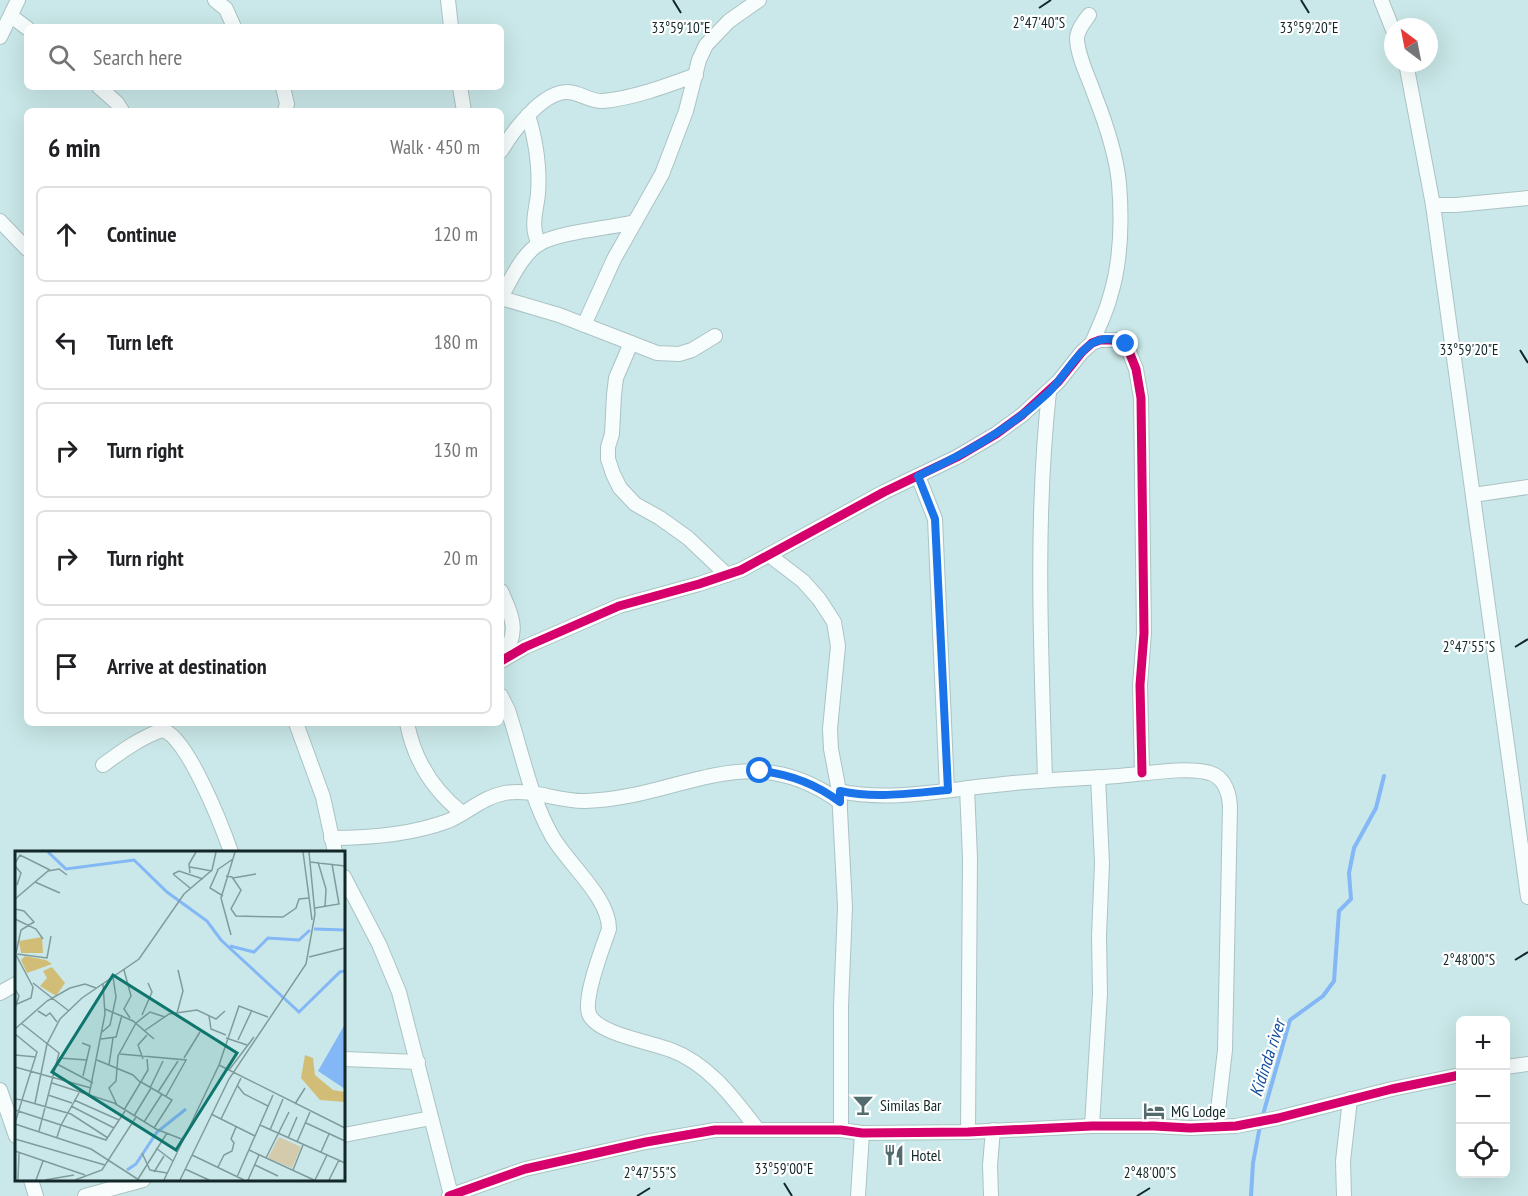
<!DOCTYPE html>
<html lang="en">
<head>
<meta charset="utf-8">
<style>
  :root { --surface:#fff; --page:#f6f6f6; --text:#202124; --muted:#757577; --line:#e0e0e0 }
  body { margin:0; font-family:"PT Sans Narrow",sans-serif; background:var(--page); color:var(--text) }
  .controls { position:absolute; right:18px; bottom:18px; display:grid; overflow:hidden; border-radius:9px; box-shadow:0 6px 24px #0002 }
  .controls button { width:54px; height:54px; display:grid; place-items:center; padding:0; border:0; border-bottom:2px solid var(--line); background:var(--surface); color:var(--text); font:30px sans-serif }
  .compass { position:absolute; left:1384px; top:18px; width:54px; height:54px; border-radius:50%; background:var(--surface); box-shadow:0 6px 24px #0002; rotate:328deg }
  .stop { position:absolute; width:18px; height:18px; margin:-14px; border:4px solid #1a73e8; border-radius:50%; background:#fff }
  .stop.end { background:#1a73e8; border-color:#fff; box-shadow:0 2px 6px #0008 }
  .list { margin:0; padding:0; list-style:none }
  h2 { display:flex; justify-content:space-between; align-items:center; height:78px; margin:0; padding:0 24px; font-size:26px }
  h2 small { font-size:20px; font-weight:400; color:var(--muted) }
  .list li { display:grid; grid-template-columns:39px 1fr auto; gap:18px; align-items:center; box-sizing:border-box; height:96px; margin:0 12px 12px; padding:0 12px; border:2px solid var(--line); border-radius:9px }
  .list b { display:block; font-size:22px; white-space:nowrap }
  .list em { font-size:20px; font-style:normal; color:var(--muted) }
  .icon { flex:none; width:33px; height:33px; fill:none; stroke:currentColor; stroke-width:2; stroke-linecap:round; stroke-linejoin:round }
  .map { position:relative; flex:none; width:1528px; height:1196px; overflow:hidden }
  .search { position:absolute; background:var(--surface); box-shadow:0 6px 24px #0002; left:24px; top:24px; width:480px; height:66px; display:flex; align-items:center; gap:15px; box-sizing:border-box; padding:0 21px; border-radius:9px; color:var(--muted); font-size:22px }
  .panel { position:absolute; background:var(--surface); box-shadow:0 6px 24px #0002; left:24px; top:108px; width:480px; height:618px; border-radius:9px }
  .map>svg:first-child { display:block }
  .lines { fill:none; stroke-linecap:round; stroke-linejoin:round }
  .stream { stroke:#83b7f6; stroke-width:4 }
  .minor-casing { stroke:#abc3c4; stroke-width:16 }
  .minor { stroke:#f7fcfc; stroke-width:14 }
  .cycleway-casing { stroke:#fff; stroke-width:13 }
  .cycleway { stroke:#d6006c; stroke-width:9 }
  .route { stroke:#1a73e8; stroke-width:8 }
  .ticks { fill:none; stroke:#112728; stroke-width:2 }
  .labels { text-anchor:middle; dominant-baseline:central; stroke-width:4.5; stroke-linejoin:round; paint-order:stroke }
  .poi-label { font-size:16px; fill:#112728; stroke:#fff; text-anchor:start }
  .water-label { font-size:18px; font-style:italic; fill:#124d9c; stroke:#fff }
  .inset-river { fill:none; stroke:#83b7f6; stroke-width:3 }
  .inset-road { fill:none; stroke:#809b9c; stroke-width:1.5 }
  .view { fill:#0f766e; fill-opacity:0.15; stroke:#0f766e; stroke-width:3 }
  .inset-edge { fill:none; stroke:#112728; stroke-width:3 }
  .ticks-label { font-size:15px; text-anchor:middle; fill:#112728; stroke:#fff; stroke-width:4.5; stroke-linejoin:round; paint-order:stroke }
</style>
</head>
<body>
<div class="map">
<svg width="1528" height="1196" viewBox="0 0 1528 1196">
  <rect width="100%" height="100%" fill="#cae8e9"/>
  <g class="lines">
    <g class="stream">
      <polyline points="1262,1118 1290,1020 1323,996 1334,981 1339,911 1351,899 1349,873 1354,848 1376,808 1384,776"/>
      <polyline points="1251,1196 1253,1163 1260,1126"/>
    </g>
    <defs>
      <g id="minor">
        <polyline points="215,0 226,9 234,27"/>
        <polyline points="448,0 451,27"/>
        <polyline points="1381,0 1393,30"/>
        <path d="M1089,15c-5,7 -12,15 -12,24 1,19 12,39 18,57 11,28 21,57 24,87 3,37 2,79 -9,114 -4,16 -12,31 -18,46"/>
        <polyline points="11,16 27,28"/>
        <polyline points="0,37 18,0"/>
        <polyline points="1406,63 1433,205 1528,897"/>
        <polyline points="99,87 117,103 122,111"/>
        <polyline points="283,87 287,104 285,111"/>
        <polyline points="460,87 464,111"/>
        <path d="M528,115c8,26 12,52 10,79 -2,18 -8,32 1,50"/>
        <path d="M501,151c12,-20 41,-59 66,-59 13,0 23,10 36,9 31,-3 63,-15 93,-26"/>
        <polyline points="1433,205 1456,205 1528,198"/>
        <polyline points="0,221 27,249"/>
        <path d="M501,297c10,-17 21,-43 38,-53 19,-12 72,-16 96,-22"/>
        <polyline points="501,298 559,315 657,353 679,354 692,350 715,336"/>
        <polyline points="584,325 614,259 662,174 686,111 699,60 706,45 729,21 759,0"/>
        <polyline points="631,343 616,378 614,395 612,434 608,447 608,459 613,474 620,488 635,504 660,518 688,538 727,575"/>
        <polyline points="918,476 935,519 947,790"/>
        <polyline points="1473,495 1528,487"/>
        <polyline points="769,555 803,581 819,599 834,622 838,646 830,729 831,749 839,791 845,907 841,1006 841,1130"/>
        <path d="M501,591c12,27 19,42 0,68"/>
        <polyline points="501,661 525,647 619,606 699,584 741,570 884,492 957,457 996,434 1022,415 1058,382 1082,352 1092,343 1100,340 1118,340 1126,344 1136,369 1141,398 1144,633 1140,685 1142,773"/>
        <path d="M501,696l7,14c14,42 22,87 44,126 16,28 57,61 57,93 -6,18 -26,68 -20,85 8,20 62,28 82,36 38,14 63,49 87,80"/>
        <polyline points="296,723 323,797 335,852"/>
        <path d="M407,723c7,36 26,67 55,90"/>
        <path d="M103,765c19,-14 37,-27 59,-35 24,3 61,99 69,122"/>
        <path d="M1045,779c-4,-128 -10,-259 4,-387"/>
        <polyline points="967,788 970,858 968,1132"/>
        <path d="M839,791c51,11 105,-1 156,-6 41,-5 82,-6 123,-9 25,-2 69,-10 92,-3 15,5 19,19 20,33l-5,244 -9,77"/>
        <path d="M331,838c37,0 82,-4 117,-17 19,-8 35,-24 57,-28 27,-5 54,9 81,8 95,-3 163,-66 254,1"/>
        <polyline points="344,877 379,944 399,992 451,1195"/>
        <polyline points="0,993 16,984"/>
        <polyline points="344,1059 418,1062"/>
        <polyline points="1506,1067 1528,1064"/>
        <polyline points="0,1090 16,1136"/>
        <polyline points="1092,1126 1100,994 1099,936 1102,863 1098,777"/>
        <polyline points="344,1135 431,1118"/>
        <polyline points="31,1180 36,1196"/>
        <polyline points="85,1196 143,1180"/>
        <polyline points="449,1196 525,1169 646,1142 715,1130 841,1130 862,1133 968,1132 1092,1126 1154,1126 1190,1128 1236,1126 1278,1118 1392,1089 1460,1075"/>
        <polyline points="858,1196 862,1133"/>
        <polyline points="991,1196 990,1165 993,1130"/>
        <polyline points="1344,1196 1343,1161 1350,1099"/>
      </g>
    </defs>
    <use href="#minor" class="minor-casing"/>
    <use href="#minor" class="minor"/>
    <defs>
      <g id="cycleway">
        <polyline points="501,661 525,647 619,606 699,584 741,570 884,492 957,457 996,434 1022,415 1058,382 1082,352 1092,343 1100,340 1118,340 1126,344 1136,369 1141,398 1144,633 1140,685 1142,773"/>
        <polyline points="449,1196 525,1169 646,1142 715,1130 841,1130 862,1133 968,1132 1092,1126 1154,1126 1190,1128 1236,1126 1278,1118 1392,1089 1460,1075"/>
      </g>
    </defs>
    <use href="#cycleway" class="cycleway-casing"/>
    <use href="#cycleway" class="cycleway"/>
  </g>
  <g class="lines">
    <path class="route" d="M760,771c30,3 56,13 80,31v-11c36,8 71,2 108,-1l-13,-271 -17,-43c48,-23 92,-47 131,-84 15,-15 25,-36 42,-48 11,-7 23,-6 35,0"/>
  </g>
  <path class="ticks" d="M673,0l8,13M1301,0l8,13M1039,8l12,-8M1520,350l8,13M1515,647l13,-8M1515,960l13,-8M784,1183l8,13M637,1196l13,-8M1137,1196l13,-8"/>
  <defs>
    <symbol id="bar-bare" viewBox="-9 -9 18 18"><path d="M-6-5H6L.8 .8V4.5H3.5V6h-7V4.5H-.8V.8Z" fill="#526b6c" stroke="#fff" stroke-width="2.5" paint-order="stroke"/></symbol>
    <symbol id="hotel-bare" viewBox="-9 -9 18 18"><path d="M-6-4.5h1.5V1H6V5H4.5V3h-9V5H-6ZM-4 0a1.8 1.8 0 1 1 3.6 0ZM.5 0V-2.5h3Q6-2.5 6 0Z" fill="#526b6c" stroke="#fff" stroke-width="2.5" paint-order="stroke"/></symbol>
    <symbol id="restaurant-bare" viewBox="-9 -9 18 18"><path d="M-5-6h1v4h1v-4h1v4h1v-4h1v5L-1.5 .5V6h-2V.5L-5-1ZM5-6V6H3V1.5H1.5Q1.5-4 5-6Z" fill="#526b6c" stroke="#fff" stroke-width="2.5" paint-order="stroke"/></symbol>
  </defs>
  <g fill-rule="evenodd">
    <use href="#bar-bare" x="848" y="1090" width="30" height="30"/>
    <use href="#hotel-bare" x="1139" y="1096" width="30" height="30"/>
    <use href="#restaurant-bare" x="879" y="1140" width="30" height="30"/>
  </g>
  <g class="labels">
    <g class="poi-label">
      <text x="880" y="1105">Similas Bar</text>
      <text x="1171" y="1111">MG Lodge</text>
      <text x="911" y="1155">Hotel</text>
    </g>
    <g class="water-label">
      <text transform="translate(1267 1058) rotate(-72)">Kidinda river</text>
    </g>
  </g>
  <g transform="translate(15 851)">
    <rect width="330" height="330" fill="#cae8e9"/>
    <path d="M264,286l22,10 -9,21 -24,-10z" fill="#d3cbab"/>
    <path d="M27,86l1,16h-22l-2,-12zM10,105l21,4 6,4 -25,9 -6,-13zM37,116l13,16 -9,13 -16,-10 7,-8 -4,-7zM290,204l8,3 2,17 18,15 12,2v10l-25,-2 -19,-22z" fill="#d2bd77"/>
    <path d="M330,173v65l-27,-18z" fill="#83b7f6"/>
    <path class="inset-river" d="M33,1l18,17 68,-9 33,32 40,29 14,19 78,72 41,-40 5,-1M299,78l31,1M215,95l24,6 14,-14 31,2 11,-10M112,319l9,-6 21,-32 29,-23"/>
    <path class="inset-road" d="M288,1l9,68M295,11l35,4M303,11l8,27 -1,18M0,12l5,-8 30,15M0,15l6,7 -4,12M175,16l22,4M202,19l16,-11M203,19l-8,18 13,8M175,22l-1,-9 7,-12M158,23l6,-3 24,8M158,23l17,14M211,25l6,1 9,13 -10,19 5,7 47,1 13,-9 3,-9 10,-1M218,27l23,-4M20,31l25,11M0,48l33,-28 11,-2 8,6M300,57l24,-4 -7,-40M0,58l9,2 10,11 -13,8 -5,23M0,68l21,10 7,10M216,84l-10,-37 14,-46M0,102l18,34 -2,11 -14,6M2,103l30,4 4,-22M294,106l36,-9M109,119l7,26 -7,13 6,9M18,132l19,15M0,138l4,7 -4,12M37,147l17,13M90,158l28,12 21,18M23,160l8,5 4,-3 7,9M162,162l6,-22 -5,-21M127,164l10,-23 -4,-9M194,165l2,13 15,6M6,172l38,30 -20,78M121,172l14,-11 15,5M0,178l32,-28 23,-13 15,-4 11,4M129,180l25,-17 28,-4 19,9 9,-8M87,181l8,-7 6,-28 -3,-20M0,183l22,18 -15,48 -7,-1M211,187l21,7M86,188l15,-2 6,-22M223,189l14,-30M67,192l8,3 -7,30M105,203l66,6 -20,36M0,204l21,2M44,207l28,2M169,207l16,-26M128,208l-5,-14 9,-10M82,209l36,15 7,7M42,213l36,19M94,214l4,-27M204,214l126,63M0,216l76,21M214,219l25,-33M126,231l31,18 -18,28M37,232l62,20 42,26 28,11M222,234l7,9 24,12M135,237l13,-27M143,241l20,-31M33,244l24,8M74,244l16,-81 -2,-30M59,249l45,20M20,252l12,-59 13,-25 22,-21 57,-39 45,-65 28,-24 4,-18M280,253l10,-16M102,254l-8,-17 7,-7 2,-25 18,-33M56,255l43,22M0,259l46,15 18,-32M109,259l24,-40 -1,-11M196,263l44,22M119,265l17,-28M206,268l20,-41M129,271l18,-28M0,272l7,-23 49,14 37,24M291,272l39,18M0,273l76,25 48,31M245,274l85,38M255,279l13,-31M42,286l4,-12 45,15 19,-29M273,287l9,-21M0,288l90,26M146,290l17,11M282,291l13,-30M141,297l17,13M234,299l65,30M0,300l70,24M306,301l8,-18M127,302l8,17 17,3M177,304l52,25M251,307l23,-46M240,314l23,11M203,316l6,-12 8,-4 2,-8 -3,-4 5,-12M170,318l24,11M278,319l10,-25M139,321l10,-16M222,326l36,-82M123,328l29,-46M3,329l1,-27M21,329l7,-19M30,329l29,-5M60,329l27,-10 34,-53M149,329l55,-115 20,-59 29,11M165,329l49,-101 77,-115 9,-50 -6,-62M233,329l11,-25M300,329l12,-25M314,329l10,-20"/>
    <path class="view" d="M98,124l124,78 -61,97 -124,-78z"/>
    <rect width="330" height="330" class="inset-edge"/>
  </g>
  <g class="ticks-label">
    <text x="1039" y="28">2°47'40"S</text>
    <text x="681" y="33">33°59'10"E</text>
    <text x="1309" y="33">33°59'20"E</text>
    <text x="1469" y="355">33°59'20"E</text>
    <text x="1469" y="652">2°47'55"S</text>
    <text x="1469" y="965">2°48'00"S</text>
    <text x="784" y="1174">33°59'00"E</text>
    <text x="650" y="1178">2°47'55"S</text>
    <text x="1150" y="1178">2°48'00"S</text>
  </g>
</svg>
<div class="controls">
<button>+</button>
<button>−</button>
<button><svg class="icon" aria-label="locate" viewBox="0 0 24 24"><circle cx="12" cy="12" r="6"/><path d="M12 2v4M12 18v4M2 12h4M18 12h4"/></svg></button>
</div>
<svg class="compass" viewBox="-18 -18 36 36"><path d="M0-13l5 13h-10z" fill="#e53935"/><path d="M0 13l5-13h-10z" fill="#757577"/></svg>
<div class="stop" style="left:760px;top:771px"></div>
<div class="stop end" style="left:1126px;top:344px"></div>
<div class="search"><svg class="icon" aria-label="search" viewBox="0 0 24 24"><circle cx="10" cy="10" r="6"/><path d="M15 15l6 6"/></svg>Search here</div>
<section class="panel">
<h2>6 min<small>Walk · 450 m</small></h2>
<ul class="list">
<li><svg class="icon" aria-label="ahead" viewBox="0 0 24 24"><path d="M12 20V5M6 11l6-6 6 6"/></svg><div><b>Continue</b></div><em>120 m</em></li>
<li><svg class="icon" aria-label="left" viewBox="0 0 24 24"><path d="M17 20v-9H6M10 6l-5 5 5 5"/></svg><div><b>Turn left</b></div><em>180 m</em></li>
<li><svg class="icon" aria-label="right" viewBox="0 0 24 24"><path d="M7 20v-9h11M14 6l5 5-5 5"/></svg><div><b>Turn right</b></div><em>130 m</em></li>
<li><svg class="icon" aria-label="right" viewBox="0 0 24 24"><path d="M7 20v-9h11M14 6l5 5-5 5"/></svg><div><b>Turn right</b></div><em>20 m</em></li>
<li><svg class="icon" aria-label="arrive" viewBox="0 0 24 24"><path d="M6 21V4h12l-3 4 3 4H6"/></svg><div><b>Arrive at destination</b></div></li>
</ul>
</section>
</div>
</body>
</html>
